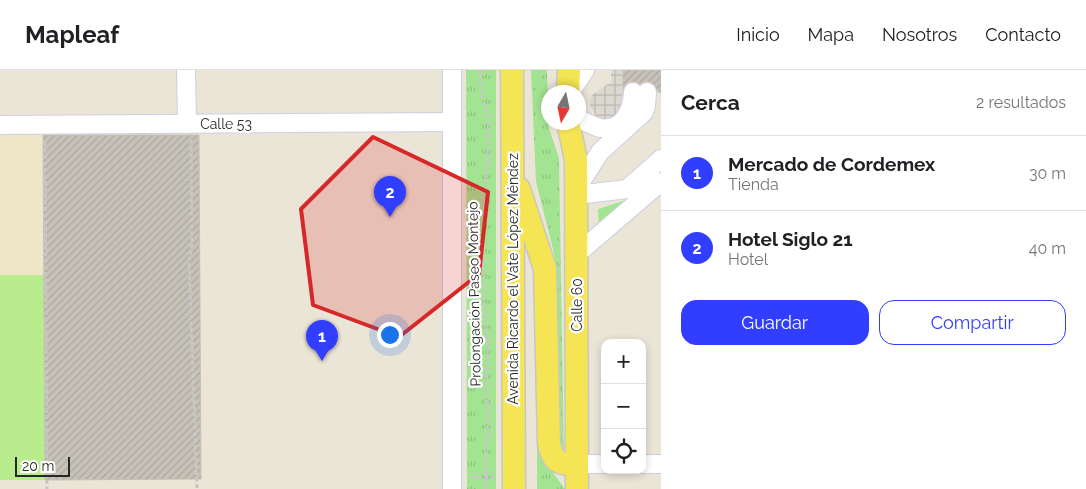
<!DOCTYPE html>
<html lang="es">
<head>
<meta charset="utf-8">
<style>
  :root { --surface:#fff; --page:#f2f2f2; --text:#202124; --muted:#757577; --line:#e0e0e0; --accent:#313dff }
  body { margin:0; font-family:Raleway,sans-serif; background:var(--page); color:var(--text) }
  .controls { position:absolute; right:15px; bottom:15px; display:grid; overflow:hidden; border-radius:10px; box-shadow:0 2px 8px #0003 }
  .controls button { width:45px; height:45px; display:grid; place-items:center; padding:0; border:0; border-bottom:1px solid var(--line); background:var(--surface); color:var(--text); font:25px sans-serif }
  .compass { position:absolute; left:541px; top:15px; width:45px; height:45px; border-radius:50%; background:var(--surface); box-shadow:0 2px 8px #0003; rotate:189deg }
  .scale { position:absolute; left:15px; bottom:12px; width:55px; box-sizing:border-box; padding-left:5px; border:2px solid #272727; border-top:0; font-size:14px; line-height:18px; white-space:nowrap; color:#272727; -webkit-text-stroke:4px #fff; paint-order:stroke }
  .you { position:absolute; left:389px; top:264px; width:18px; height:18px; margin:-12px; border:4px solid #fff; border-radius:50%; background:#1a73e8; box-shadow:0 0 0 8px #1a73e833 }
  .badge { display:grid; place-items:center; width:32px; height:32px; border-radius:50%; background:var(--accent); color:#fff; font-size:16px; font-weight:700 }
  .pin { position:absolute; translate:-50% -41px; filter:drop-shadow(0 1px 2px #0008) }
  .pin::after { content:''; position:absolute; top:26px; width:18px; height:15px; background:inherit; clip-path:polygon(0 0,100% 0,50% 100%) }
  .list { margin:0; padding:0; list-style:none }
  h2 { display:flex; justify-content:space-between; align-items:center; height:65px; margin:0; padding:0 20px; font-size:21px }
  h2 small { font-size:16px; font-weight:400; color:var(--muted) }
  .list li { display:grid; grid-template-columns:32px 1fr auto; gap:15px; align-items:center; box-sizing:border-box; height:75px; padding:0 20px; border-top:1px solid var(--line) }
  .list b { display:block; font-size:19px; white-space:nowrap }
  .list p { margin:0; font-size:16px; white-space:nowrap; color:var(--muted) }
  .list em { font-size:16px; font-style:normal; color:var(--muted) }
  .actions { display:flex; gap:10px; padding:15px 20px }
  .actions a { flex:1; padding:11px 0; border:1px solid var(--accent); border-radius:15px; text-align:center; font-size:18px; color:var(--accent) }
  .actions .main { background:var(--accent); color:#fff }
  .icon { flex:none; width:28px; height:28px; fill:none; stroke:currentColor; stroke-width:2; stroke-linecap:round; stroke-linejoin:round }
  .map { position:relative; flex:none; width:661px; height:419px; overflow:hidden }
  header { display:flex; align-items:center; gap:30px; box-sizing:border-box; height:70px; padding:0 25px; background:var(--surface); border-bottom:1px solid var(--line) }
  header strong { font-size:24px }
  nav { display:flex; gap:28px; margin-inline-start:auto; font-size:18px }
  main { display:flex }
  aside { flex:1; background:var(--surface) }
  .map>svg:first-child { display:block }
  .education { fill:#eee6c6 }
  .grass { fill:url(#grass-tufts) }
  .pitch { fill:#b8ec8d }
  .plaza { fill:url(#plaza-grid) }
  .building { fill:url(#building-hatch); stroke:#c6c1b2 }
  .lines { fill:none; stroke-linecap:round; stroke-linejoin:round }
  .minor-casing { stroke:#cdcfe1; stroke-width:20 }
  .major-casing { stroke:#c7c7c7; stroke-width:25 }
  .path { stroke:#c7c7c7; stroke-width:3; stroke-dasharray:4 2.5; stroke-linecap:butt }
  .minor { stroke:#fff; stroke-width:18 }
  .major { stroke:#f5e453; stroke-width:22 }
  .marked { fill:#d62828; fill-opacity:0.2; stroke:#d62828; stroke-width:4; stroke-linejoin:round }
  .labels { text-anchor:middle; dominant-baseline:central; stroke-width:4.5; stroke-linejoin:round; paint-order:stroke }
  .street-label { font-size:14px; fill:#272727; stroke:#fff }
</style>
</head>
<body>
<header>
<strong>Mapleaf</strong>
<nav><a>Inicio</a><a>Mapa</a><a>Nosotros</a><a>Contacto</a></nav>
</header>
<main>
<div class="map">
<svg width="661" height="419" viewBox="0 0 661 419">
  <defs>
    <pattern id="grass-tufts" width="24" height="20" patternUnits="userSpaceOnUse" patternTransform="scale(1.25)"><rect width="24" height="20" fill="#a3e492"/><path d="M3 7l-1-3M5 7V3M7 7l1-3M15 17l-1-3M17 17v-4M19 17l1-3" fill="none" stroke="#8cc47e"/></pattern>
    <pattern id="plaza-grid" width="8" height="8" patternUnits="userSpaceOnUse" patternTransform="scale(1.25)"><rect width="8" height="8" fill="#dbd8cf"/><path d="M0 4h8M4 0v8" fill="none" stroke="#bcb9b2"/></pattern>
    <pattern id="building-hatch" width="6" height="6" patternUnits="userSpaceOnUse" patternTransform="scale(1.25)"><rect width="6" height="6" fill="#c6c2b8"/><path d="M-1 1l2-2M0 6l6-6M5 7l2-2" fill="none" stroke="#aaa79e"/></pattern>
  </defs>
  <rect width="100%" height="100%" fill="#ebe5d8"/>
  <polygon class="education" points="43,65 44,205 0,205 0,66"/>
  <g class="grass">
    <polygon points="466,0 496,0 496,419 467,419"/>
    <polygon points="531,0 547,0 549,58 559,88 564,385 560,378 557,204 553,179 536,112"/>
    <polygon points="623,131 622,141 599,157 598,139"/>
    <polygon points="537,195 545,392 565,419 537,419"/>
  </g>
  <polygon class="pitch" points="0,205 44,205 45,410 0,410"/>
  <polygon class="plaza" points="611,0 623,0 623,43 610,51 601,50 595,45 590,35 592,25 611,12"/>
  <g class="building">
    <polygon points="623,0 661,0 661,23 658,22 653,14 647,11 640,14 635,12 629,12 625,15 623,20"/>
    <polygon points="43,65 199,65 201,409 45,410"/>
  </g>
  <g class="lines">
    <defs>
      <g id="minor">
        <polyline points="186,0 187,54"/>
        <polyline points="571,22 585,0"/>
        <path d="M578,48c7,4 15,8 22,10 23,4 32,-18 33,-36"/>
        <polyline points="0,55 452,52"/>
        <polyline points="577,118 600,82 644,42 646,36 647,22"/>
        <polyline points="577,125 627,119 661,89"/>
        <polyline points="577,184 661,112"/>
        <polyline points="577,394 605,394"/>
        <polyline points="642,394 661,394"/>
        <polyline points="452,419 452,0"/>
      </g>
      <g id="major">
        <polyline points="512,0 514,419"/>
        <polyline points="568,22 569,0"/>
        <polyline points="568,52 576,90 577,419"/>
        <path d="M519,119l26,80 4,175c5,19 9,20 28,20"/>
      </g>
    </defs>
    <use href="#minor" class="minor-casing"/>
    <use href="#major" class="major-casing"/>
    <g class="path">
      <polyline points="480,0 481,20 489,55 487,97 483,136 484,228 488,278 486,316 488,343 485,419"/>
      <polyline points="191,70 192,177 189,190 197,419"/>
      <polyline points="45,72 47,419"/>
      <polyline points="471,407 494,407"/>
    </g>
    <use href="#minor" class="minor"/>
    <use href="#major" class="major"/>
  </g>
  <path class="marked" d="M373,67l115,55 -9,82 -80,63 -86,-32 -12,-96z"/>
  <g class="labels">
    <g class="street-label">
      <text x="226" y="54">Calle 53</text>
      <text transform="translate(513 209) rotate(-90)">Avenida Ricardo el Vate López Méndez</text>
      <text transform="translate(474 224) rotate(-91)">Prolongación Paseo Montejo</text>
      <text transform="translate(577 235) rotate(-90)">Calle 60</text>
    </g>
  </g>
</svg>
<div class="controls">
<button>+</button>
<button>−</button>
<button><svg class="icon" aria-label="locate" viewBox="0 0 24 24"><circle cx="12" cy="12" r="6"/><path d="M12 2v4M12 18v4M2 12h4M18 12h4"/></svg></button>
</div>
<svg class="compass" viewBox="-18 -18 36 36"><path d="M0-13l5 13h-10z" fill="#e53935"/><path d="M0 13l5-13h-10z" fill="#757577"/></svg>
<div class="scale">20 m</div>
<div class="you"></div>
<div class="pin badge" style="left:322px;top:291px">1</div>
<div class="pin badge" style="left:390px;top:147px">2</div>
</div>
<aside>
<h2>Cerca<small>2 resultados</small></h2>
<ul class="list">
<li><span class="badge">1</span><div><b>Mercado de Cordemex</b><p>Tienda</p></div><em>30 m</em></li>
<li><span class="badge">2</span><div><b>Hotel Siglo 21</b><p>Hotel</p></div><em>40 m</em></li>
</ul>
<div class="actions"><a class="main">Guardar</a><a>Compartir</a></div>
</aside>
</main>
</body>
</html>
